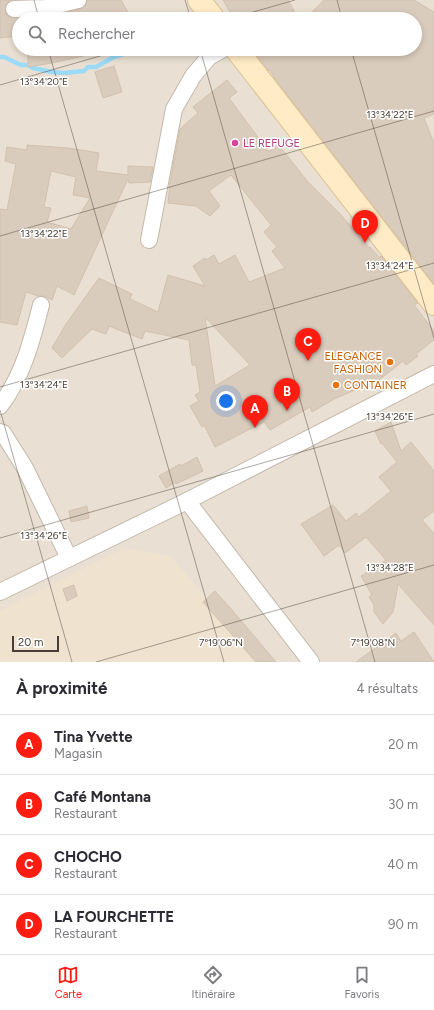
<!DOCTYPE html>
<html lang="fr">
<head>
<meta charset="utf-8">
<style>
  :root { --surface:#fff; --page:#f2f2f3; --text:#2b2b33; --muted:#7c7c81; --line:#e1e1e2; --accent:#ff1d12 }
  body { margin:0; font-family:Figtree,sans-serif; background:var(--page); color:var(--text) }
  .scale { position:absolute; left:12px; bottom:10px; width:47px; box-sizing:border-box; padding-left:4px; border:2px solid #483e34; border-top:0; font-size:11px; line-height:14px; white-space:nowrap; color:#483e34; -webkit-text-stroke:3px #fff; paint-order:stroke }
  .you { position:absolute; left:226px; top:401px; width:14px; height:14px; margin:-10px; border:3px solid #fff; border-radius:50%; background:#1a73e8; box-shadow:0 0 0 6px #1a73e833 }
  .badge { display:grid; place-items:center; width:26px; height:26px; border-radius:50%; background:var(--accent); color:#fff; font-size:13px; font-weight:700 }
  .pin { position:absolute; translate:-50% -33px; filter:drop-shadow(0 1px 2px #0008) }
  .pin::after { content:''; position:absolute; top:21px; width:14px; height:12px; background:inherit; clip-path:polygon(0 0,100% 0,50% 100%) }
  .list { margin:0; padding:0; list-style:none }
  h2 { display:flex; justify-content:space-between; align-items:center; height:52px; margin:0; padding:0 16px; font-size:17px }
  h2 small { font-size:13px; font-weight:400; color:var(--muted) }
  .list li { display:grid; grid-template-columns:26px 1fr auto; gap:12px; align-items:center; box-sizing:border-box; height:60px; padding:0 16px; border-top:1px solid var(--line) }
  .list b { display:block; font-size:15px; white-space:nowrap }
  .list p { margin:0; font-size:13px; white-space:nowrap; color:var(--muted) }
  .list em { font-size:13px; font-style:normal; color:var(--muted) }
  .icon { flex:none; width:22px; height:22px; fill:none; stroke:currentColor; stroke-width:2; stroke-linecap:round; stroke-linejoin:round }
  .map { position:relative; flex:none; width:434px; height:662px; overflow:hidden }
  .search { position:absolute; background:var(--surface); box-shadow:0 2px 6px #0003; left:12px; right:12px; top:12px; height:44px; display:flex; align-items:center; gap:10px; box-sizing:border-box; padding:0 14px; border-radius:22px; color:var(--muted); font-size:15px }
  .sheet { height:292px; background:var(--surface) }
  nav { display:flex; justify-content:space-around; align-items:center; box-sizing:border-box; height:56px; border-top:1px solid var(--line); background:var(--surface); font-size:11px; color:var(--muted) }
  nav a { display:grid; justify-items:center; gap:2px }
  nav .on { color:var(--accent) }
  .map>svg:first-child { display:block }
  .residential { fill:#e9e0d3; fill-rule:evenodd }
  .education { fill:#efe2ce }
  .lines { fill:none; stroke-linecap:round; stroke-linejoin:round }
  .stream { stroke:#9cdbf7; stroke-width:4.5 }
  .building { fill:#daccbd; stroke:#d3c0ad; fill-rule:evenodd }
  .street-casing { stroke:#c4b8aa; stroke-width:18 }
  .secondary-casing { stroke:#dcc293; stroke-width:24 }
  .street { stroke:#fff; stroke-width:16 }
  .secondary { stroke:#ffebc5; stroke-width:22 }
  .ticks { fill:none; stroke:#483e34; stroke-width:1; stroke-opacity:0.45 }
  .hotel-dot { fill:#d1479c; stroke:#fff; stroke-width:1.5 }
  .food-dot { fill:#e8710a; stroke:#fff; stroke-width:1.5 }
  .labels { text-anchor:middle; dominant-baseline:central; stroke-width:3; stroke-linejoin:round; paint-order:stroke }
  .hotel-label { font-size:11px; fill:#b23c85; stroke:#fff; text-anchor:start }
  .food-label { font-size:11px; fill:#c56008; stroke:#fff; text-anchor:end }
  .ticks-label { font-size:10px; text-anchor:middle; fill:#483e34; stroke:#fff; stroke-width:3; stroke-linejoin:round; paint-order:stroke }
</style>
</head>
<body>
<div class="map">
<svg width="434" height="662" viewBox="0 0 434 662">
  <rect width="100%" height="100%" fill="#f5efe6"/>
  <path class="residential" d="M0,0h434v662h-434zM19,19h396v30h-396z"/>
  <polygon class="education" points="124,548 170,556 262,662 0,662 0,611"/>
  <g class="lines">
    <g class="stream">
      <polyline points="191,19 200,11"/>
      <polyline points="0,57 4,57 21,65 28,65 33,68 52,72 64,73 84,71 88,67 96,67 114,57 139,49"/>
    </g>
  </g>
  <g class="building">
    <polygon points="0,0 12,0 6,4 5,10 6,14 9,17 14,18 47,17 80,9 85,7 87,0 121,0 129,14 120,19 19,19 19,36 0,38"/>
    <polygon points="223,0 288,0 294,11 280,19 234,19"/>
    <polygon points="324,0 414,0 434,12 434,114 424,118 434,143 434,284 275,79 270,70 269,71 256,54 265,49 415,49 415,19 305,19"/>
    <polygon points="28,49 91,49 92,54 52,63 28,67"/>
    <polygon points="114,66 122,92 103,98 95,72"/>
    <path d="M227,80l10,12 -8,6 40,54 9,-8 30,38 33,33 28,33 1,-1 10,11 1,-2 37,47 -4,2 20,26v9l-18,14 2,2 -12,9 -3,-4 -28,22 -1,-1 -40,17 -22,13 -2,-5 -40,23 -6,-8 -49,25 -11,-22 -2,2 -12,-21 9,-5 -4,-6 5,-3 -4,-27h-4l-3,-25 -44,-9 -3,8 -33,-13 -3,8 -14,-5 -30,29 -10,-10 14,-24 33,-46 33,16 -2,5 28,13 10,-37 37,11 -12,-20 12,-8 1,2 8,-5 5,9 16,-9 14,27 36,-14 -13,-17 5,-4 -13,-15 7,-7 -40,-50 -22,16 11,15 -10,10 -14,-10 -28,-3 2,-20 10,-54 18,-16 -5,-6zM205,317l45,48 -35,21z"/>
    <path d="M27,145l41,3 31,5 -3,18 32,4v-9l25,1 -3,15 -21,1 -1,-4 -54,116 -17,-9 -5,14 -8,-4h-6l-12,-4 -9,33 -17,-3v-113l7,1 9,-46 -11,-3 2,-14 20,3zM51,171l25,6 -3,18 17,3 -19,31 -24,-7 4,-14 -7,-1z"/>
    <polygon points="391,422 401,451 411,442 434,471 434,511 422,520 434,533 434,625 398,584 393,612 383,624 374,612 374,605 369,597 372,595 361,576 386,560 366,537 345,553 339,545 324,556 301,524 333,505 346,521 356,513 359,517 391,491 379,477 397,462 382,443 381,444 375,431"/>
    <polygon points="197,457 203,471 176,484 175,482 166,488 159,476 180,464 181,466"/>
    <polygon points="87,506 89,518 71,522 69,511"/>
    <polygon points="74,585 77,596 67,601 63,589"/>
    <polygon points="215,591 232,610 276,662 256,662 203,602"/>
    <polygon points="414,632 434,662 356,662 396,633 401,641"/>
  </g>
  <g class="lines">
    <defs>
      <g id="street">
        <polyline points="14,9 45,8 78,0"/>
        <polyline points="149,240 174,109 193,76 209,57 223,49"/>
        <path d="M0,406c23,-30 32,-66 41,-101"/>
        <polyline points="0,432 3,433 25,468 69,558"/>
        <polyline points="187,501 311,662"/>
        <polyline points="0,592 187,501 434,374"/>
      </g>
      <g id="secondary">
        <polyline points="199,0 214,19"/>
        <polyline points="236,49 434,304"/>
      </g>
    </defs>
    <use href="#street" class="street-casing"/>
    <use href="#secondary" class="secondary-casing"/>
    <use href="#street" class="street"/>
    <use href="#secondary" class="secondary"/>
  </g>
  <path class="ticks" d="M34,0l5,19M185,0l6,19M337,0l5,19M229,19l66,-19M48,49l176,613M200,49l175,613M351,49l83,289M0,85l124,-36M0,236l434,-125M0,387l434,-124M0,410l72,252M0,538l434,-124M96,662l338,-97"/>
  <circle class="hotel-dot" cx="235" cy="143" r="4"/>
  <g class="food-dot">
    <circle cx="390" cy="362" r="4"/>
    <circle cx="336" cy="385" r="4"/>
  </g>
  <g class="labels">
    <g class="hotel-label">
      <text x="243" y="143">LE REFUGE</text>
    </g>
    <g class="food-label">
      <text x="382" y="356">ELEGANCE<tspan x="382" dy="13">FASHION</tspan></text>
      <text x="344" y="385" text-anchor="start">CONTAINER</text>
    </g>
  </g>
  <g class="ticks-label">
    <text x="44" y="85">13°34'20"E</text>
    <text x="390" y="118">13°34'22"E</text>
    <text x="44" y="237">13°34'22"E</text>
    <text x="390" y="269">13°34'24"E</text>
    <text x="44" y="388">13°34'24"E</text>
    <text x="390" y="420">13°34'26"E</text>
    <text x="44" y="539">13°34'26"E</text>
    <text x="390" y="571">13°34'28"E</text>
    <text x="221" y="646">7°19'06"N</text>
    <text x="373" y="646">7°19'08"N</text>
  </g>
</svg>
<div class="scale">20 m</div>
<div class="you"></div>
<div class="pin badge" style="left:255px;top:428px">A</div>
<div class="pin badge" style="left:287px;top:411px">B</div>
<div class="pin badge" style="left:308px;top:361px">C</div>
<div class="pin badge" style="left:365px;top:243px">D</div>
<div class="search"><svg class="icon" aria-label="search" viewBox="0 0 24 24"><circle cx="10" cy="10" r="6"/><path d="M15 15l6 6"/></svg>Rechercher</div>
</div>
<section class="sheet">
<h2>À proximité<small>4 résultats</small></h2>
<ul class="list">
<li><span class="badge">A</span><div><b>Tina Yvette</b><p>Magasin</p></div><em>20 m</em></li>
<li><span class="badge">B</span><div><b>Café Montana</b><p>Restaurant</p></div><em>30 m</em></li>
<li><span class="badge">C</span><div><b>CHOCHO</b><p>Restaurant</p></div><em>40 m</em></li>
<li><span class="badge">D</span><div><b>LA FOURCHETTE</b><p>Restaurant</p></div><em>90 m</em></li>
</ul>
</section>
<nav>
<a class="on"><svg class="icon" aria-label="map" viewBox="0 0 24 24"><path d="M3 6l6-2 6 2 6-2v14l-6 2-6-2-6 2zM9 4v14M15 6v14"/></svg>Carte</a>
<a><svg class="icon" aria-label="directions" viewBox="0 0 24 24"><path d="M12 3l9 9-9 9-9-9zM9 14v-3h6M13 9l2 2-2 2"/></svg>Itinéraire</a>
<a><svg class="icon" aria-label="saved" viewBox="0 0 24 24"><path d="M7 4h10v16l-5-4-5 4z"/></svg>Favoris</a>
</nav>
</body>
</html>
